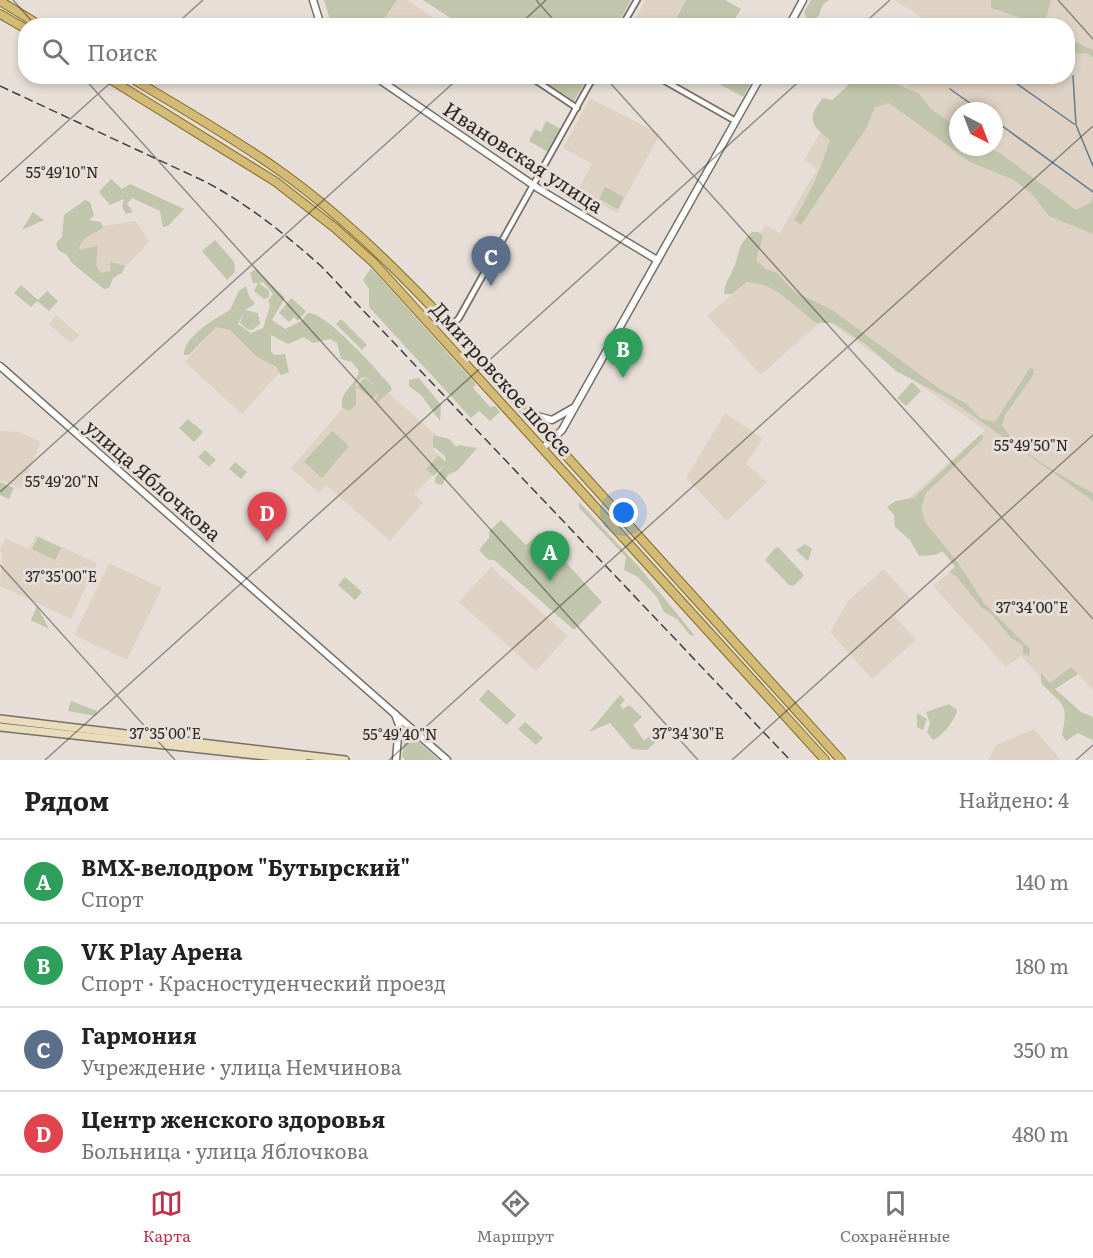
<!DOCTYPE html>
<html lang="ru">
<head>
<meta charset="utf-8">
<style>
  :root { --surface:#fff; --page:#f2f2f2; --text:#222; --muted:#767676; --line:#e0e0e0; --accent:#c1304a }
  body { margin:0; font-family:Literata,serif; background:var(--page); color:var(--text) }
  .compass { position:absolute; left:949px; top:102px; width:54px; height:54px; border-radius:50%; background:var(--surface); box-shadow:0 3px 9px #0003; rotate:138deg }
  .you { position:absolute; left:624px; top:513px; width:21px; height:21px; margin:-15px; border:4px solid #fff; border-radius:50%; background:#1a73e8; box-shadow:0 0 0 9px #1a73e833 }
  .badge { display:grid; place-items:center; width:39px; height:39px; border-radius:50%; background:var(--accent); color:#fff; font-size:20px; font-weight:700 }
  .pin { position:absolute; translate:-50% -50px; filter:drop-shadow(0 2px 3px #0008) }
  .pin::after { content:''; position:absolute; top:32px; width:21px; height:18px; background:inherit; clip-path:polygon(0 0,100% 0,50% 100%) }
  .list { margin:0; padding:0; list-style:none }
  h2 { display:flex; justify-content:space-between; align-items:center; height:78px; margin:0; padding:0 24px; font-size:26px }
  h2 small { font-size:20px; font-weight:400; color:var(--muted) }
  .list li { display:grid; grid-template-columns:39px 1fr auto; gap:18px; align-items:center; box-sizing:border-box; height:84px; padding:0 24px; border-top:2px solid var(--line) }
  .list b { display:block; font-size:22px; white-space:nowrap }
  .list p { margin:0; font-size:20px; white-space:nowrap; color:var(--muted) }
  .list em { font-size:20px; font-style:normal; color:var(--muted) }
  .icon { flex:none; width:33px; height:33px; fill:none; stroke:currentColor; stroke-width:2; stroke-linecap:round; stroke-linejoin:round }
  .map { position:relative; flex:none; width:1093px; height:760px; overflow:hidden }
  .search { position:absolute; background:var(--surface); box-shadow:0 3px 9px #0003; left:18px; right:18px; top:18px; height:66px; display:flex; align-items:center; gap:15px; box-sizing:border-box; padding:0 21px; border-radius:24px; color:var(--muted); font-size:22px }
  .sheet { height:414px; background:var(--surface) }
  nav { display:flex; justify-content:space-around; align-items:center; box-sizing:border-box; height:84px; border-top:2px solid var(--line); background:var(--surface); font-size:16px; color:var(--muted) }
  nav a { display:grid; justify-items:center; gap:3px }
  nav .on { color:var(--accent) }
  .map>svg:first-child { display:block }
  .built { fill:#ded2c4; fill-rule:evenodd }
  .green { fill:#c0c5ab }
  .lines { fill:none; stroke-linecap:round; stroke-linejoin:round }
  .stream { stroke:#657b8e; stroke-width:1.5 }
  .minor-casing { stroke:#766f68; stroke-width:8 }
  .tertiary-casing { stroke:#766f68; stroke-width:9 }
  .secondary-casing { stroke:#766f68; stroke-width:10 }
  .primary-casing { stroke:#84691f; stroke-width:10 }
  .minor { stroke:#fff; stroke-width:4.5 }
  .tertiary { stroke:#fff; stroke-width:6 }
  .secondary { stroke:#e8dcbb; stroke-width:7 }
  .primary { stroke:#d2ba77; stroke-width:8 }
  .rail { stroke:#433f3b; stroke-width:1.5; stroke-dasharray:9 4.5; stroke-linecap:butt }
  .ticks { fill:none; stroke:#2b2825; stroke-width:1.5; stroke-opacity:0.45 }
  .labels { text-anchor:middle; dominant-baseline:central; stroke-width:6; stroke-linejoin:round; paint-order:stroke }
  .street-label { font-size:20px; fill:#2b2825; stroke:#e7dfd7 }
  .ticks-label { font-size:15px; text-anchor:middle; fill:#2b2825; stroke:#e7dfd7; stroke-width:6; stroke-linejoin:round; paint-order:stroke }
</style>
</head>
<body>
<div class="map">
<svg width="1093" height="760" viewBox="0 0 1093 760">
  <rect width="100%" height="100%" fill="#e7dfd7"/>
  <g class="built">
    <polygon points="397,0 407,0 443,24 380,26"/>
    <polygon points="646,0 685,0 671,25 646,26 635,19"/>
    <path d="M895,0h198v690l-21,-22 -22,19 -29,-31 -15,11 -73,-81 23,-19 -57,-60 86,-77 -161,-111 -63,56 -54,-59 40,-34 -4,-19 22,-38 15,8 37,-64 -13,-9 49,-83h38l16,10 7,-10 154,-1v-50l-134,-1zM958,111h36v36h-36z"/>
    <polygon points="590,98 660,134 617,213 577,191 592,164 563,148"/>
    <polygon points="136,221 149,242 106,286 67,251 89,228"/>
    <polygon points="56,315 79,335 71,343 49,324"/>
    <polygon points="222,320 280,372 242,414 185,362"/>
    <polygon points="366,374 442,440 433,450 447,462 414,494 423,502 390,541 326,485 319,493 291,468 358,391 354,387"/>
    <polygon points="725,413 763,439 746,463 767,482 727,521 686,478"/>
    <polygon points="0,431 20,432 41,442 21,489 0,480"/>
    <polygon points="36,535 97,563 71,619 0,586 2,557 0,550 5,538 29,549"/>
    <polygon points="109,563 162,588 127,660 74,635"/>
    <polygon points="491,567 568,636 536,671 459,602"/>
    <polygon points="884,569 911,599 894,616 916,640 872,679 830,632 848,601"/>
    <polygon points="1034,729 1061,760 988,760 996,745"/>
  </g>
  <g class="green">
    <polygon points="324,0 397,0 380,25 332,26"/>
    <polygon points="423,0 631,0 617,25 461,25"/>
    <polygon points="686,0 725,0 741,9 735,19 744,25 683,25 675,20"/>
    <polygon points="811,0 829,0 823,4 819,15 813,22 808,21 804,12"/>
    <polygon points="991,0 1051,0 1044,25 1025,26 1018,17 991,8"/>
    <polygon points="1068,39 1093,50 1093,58 1088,53 1076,54 1068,48"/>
    <path d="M859,76l17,1 42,16 13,16 27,19v19h29l13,6 76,57 16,-8 1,-11v43l-44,-18 -17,-22 -18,-14 -44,-18 -81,-59 -14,4 -8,20 -66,98 -7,-5c17,-27 26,-50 36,-80 -19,-14 -24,-22 -7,-42l9,2z"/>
    <polygon points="537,77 588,76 588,77 574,101"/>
    <polygon points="707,77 754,76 754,77 743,97"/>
    <polygon points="546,121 561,129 548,152 529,141 535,129 541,132"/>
    <polygon points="111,179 122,189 130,184 184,209 168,226 163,227 160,211 132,198 127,204 133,212 126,214 122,207 124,199 110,205 99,192"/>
    <polygon points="605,187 624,197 618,209 599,199"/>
    <path d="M85,200l5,2 4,13 -5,5 12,2 2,5c-8,8 -23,9 -24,23l19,-4 -2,19 4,8 11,-2 -1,-9 15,4 -3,7 -9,5 -4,10 -5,1 -32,-26 -5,-8 -9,-5 -2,-7 6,-6 2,-22z"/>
    <polygon points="33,212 44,220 22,230"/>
    <path d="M752,232h6l5,4 -7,24 10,9 11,4 18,19 37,18 109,80 26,14 14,15 14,3 35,-54 3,1 1,5 -29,41 -3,10c17,29 62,52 91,68v8l-145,-103 -52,-27 -28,-25 -34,-23h-18c-23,-17 -39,-40 -69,-41l-15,12h-8c1,-14 6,-16 10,-27 7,-18 3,-21 18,-35z"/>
    <polygon points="215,240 234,262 235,272 227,280 202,251"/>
    <polygon points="371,268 476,384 473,388 490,407 495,406 500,412 490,421 479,411 471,418 369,307 369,289 363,280"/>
    <path d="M256,269l29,29 -13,22 13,9 16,-8 7,-8c17,-2 69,57 82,72l2,5 -17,14 4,-12 -7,7 -15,-12 8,-9 13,11 -12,-12h-4l-6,7v21l-7,6 -7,-4c-2,-17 14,-21 17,-36l-7,-9 -11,-3 -4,-16 -7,-4 -17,4 -9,-6 -16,7 -17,-9v17l4,3 10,-1 4,18 -8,3 -5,-8 -20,-11 -26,-26 -14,-3 -27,28h-5c-1,-18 33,-38 46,-45l9,-19 7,-5 3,10 6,8 -10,6 13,3 2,11 -8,6 -5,-1 -7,-6 4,-11 -6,12 13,9 12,-5 7,-22 -2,-5 5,-7 -10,-12 -4,1 10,8v6l-5,2 -10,-8 4,-8h-5l-3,-10z"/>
    <polygon points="21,285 38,300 47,291 58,301 49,311 37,301 31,307 14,293"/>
    <polygon points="291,298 306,311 298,321 294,317 289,322 279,313"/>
    <polygon points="341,319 367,345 362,350 336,324"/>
    <polygon points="419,378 441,405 440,421 421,395 409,386 409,380"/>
    <polygon points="912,382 921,391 906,406 897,398"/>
    <polygon points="188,419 203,432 194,442 179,428"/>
    <polygon points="332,431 349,446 322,478 304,462"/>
    <polygon points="433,435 449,439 456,447 459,445 477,448 458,470 448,475 442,485 435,483 435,478 445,464 434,476 426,469 438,456 446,462 445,456 433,446"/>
    <polygon points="980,435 984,436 982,440 926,493 921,507 925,522 958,563 984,603 1030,649 1029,656 1023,654 1023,645 1011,638 991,614 981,607 956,576 949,572 955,567 943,551 935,555 919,556 910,540 895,527 894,515 887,507 896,501 914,498"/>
    <polygon points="205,450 216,460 209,467 198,457"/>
    <polygon points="235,462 247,472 241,479 229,469"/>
    <polygon points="0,482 14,488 9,499 0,495"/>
    <polygon points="579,502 639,567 695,636 690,635 677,619 664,612 657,597 638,577 624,570 626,557 584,513 579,507"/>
    <polygon points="501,520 526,545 539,533 602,602 574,630 494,560 489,560 479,550 489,538 489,531"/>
    <polygon points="38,537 61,548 55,560 32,549"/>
    <polygon points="805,544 812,549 808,561 796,550"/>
    <polygon points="776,547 779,548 803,574 803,577 793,586 789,585 765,560"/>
    <polygon points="345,577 362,592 355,600 338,585"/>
    <polygon points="37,606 49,629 31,620"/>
    <path d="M1071,667l7,7 -23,15 26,23 12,5v23l-15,-7 -12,8 -4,-6c7,-33 1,-29 -21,-52v-10l9,10z"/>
    <polygon points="488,689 516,715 507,725 479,700"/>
    <polygon points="620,695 625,700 620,705 623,709 629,705 642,717 633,725 644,741 657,729 663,735 647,750 632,749 610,723 589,732"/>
    <polygon points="71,701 97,711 96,716 68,711"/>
    <path d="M949,704l8,6c-1,9 -15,27 -24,30l-6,-8 3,-9 -4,-11z"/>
    <polygon points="917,713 927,719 923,730 917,727"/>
    <polygon points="525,722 543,738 536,745 518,729"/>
    <polygon points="411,736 413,737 439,760 405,760 402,756 405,739"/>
  </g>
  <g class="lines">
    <g class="stream">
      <polyline points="1006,76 1074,124"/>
      <polyline points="1073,76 1076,125 1093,166"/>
      <polyline points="950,89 981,111"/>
      <polyline points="994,120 1093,192"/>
    </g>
    <defs>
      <g id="minor">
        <polyline points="622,26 637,0"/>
        <polyline points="656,76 732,119"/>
        <polyline points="535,80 577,108"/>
        <polyline points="450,327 459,318 594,76"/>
      </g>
      <g id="tertiary">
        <polyline points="313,0 321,26"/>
        <polyline points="789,26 803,0"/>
        <polyline points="374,76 539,189 657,260"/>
        <polyline points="0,366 447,760"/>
        <polyline points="530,414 552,420 573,408"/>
        <polyline points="544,447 562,430 761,76"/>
        <polyline points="395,714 399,725 396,760"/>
      </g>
      <g id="secondary">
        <polyline points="0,719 345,760"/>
        <polyline points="0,727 303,760"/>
      </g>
      <g id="primary">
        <polyline points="0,1 41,26"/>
        <polyline points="0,14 26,29"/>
        <polyline points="105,76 276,182 335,228 374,263 825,760"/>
        <path d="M128,76c51,31 103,60 152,95 55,39 103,85 150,134l411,455"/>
      </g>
    </defs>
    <use href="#minor" class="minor-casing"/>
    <use href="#tertiary" class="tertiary-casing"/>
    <use href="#secondary" class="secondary-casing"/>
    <use href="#primary" class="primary-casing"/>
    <use href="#minor" class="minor"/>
    <use href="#tertiary" class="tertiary"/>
    <use href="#secondary" class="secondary"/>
    <use href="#primary" class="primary"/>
    <path class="rail" d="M0,86l206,96c43,23 79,52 115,84l469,494"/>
  </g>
  <path class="ticks" d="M13,0l23,26M536,0l23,26M1058,0l35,39M174,26l29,-26M518,26l28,-26M861,26l29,-26M82,76l616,684M604,76l489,543M0,182l118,-106M0,492l461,-416M0,565l175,195M45,760l760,-684M389,760l704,-634M732,760l361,-325M1076,760l17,-15"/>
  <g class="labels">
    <g class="street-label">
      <text transform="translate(524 156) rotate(33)">Ивановская улица</text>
      <text transform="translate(503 378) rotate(48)">Дмитровское шоссе</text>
      <text transform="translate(154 479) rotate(41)">улица Яблочкова</text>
    </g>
  </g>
  <g class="ticks-label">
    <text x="62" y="178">55°49'10"N</text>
    <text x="1031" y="451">55°49'50"N</text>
    <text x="62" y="487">55°49'20"N</text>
    <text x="61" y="582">37°35'00"E</text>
    <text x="1032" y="613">37°34'00"E</text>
    <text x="165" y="739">37°35'00"E</text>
    <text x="688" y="739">37°34'30"E</text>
    <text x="400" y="740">55°49'40"N</text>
  </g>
</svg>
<svg class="compass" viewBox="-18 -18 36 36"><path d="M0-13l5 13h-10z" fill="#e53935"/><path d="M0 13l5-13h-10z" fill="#767676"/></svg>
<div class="you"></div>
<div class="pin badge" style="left:550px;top:581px;background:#2e9e5b">A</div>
<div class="pin badge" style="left:623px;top:378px;background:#2e9e5b">B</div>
<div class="pin badge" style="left:491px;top:286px;background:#5c6f8a">C</div>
<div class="pin badge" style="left:267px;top:542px;background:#e0444e">D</div>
<div class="search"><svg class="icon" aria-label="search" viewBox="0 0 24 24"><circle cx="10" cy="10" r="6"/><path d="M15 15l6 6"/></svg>Поиск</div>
</div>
<section class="sheet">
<h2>Рядом<small>Найдено: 4</small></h2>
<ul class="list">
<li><span class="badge" style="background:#2e9e5b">A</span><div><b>BMX-велодром &quot;Бутырский&quot;</b><p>Спорт</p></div><em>140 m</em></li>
<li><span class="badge" style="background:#2e9e5b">B</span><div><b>VK Play Арена</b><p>Спорт · Красностуденческий проезд</p></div><em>180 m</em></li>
<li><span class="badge" style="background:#5c6f8a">C</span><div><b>Гармония</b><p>Учреждение · улица Немчинова</p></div><em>350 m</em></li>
<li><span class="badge" style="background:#e0444e">D</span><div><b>Центр женского здоровья</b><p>Больница · улица Яблочкова</p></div><em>480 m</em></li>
</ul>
</section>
<nav>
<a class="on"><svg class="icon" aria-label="map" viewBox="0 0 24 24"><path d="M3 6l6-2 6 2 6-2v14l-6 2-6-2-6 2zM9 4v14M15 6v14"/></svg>Карта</a>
<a><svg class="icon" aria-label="directions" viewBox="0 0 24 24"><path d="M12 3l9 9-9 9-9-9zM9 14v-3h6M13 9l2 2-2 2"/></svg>Маршрут</a>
<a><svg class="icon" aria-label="saved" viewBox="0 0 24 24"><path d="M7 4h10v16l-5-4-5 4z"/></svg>Сохранённые</a>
</nav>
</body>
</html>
